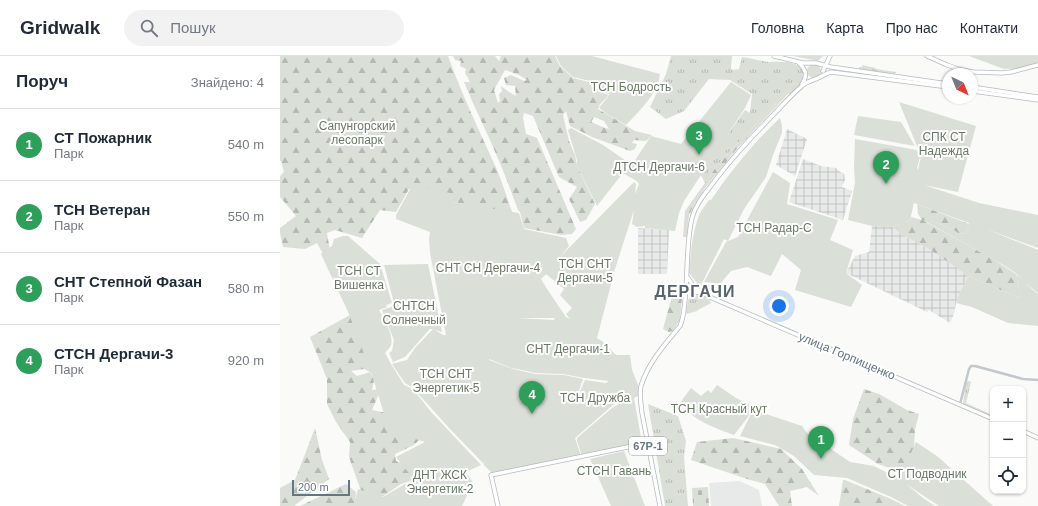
<!DOCTYPE html>
<html lang="uk">
<head>
<meta charset="utf-8">
<style>
  :root { --surface:#fff; --page:#f2f2f3; --text:#1f2937; --muted:#747a83; --line:#e0e1e3; --accent:#e4572e }
  body { margin:0; font-family:Helvetica,sans-serif; background:var(--page); color:var(--text) }
  .controls { position:absolute; right:12px; bottom:12px; display:grid; overflow:hidden; border-radius:8px; box-shadow:0 1px 3px #0004 }
  .controls button { width:36px; height:36px; display:grid; place-items:center; padding:0; border:0; border-bottom:1px solid var(--line); background:var(--surface); color:var(--text); font:20px sans-serif }
  .compass { position:absolute; left:662px; top:12px; width:36px; height:36px; border-radius:50%; background:var(--surface); box-shadow:0 1px 3px #0004; rotate:137deg }
  .scale { position:absolute; left:12px; bottom:10px; width:58px; box-sizing:border-box; padding-left:4px; border:2px solid #657683; border-top:0; font-size:11px; line-height:14px; white-space:nowrap; color:#657683; -webkit-text-stroke:3px #fff; paint-order:stroke }
  .you { position:absolute; left:499px; top:250px; width:14px; height:14px; margin:-10px; border:3px solid #fff; border-radius:50%; background:#1a73e8; box-shadow:0 0 0 6px #1a73e833 }
  .badge { display:grid; place-items:center; width:26px; height:26px; border-radius:50%; background:var(--accent); color:#fff; font-size:13px; font-weight:700 }
  .pin { position:absolute; translate:-50% -33px; filter:drop-shadow(0 1px 2px #0008) }
  .pin::after { content:''; position:absolute; top:21px; width:14px; height:12px; background:inherit; clip-path:polygon(0 0,100% 0,50% 100%) }
  .list { margin:0; padding:0; list-style:none }
  h2 { display:flex; justify-content:space-between; align-items:center; height:52px; margin:0; padding:0 16px; font-size:17px }
  h2 small { font-size:13px; font-weight:400; color:var(--muted) }
  .list li { display:grid; grid-template-columns:26px 1fr auto; gap:12px; align-items:center; box-sizing:border-box; height:72px; padding:0 16px; border-top:1px solid var(--line) }
  .list b { display:block; font-size:15px; white-space:nowrap }
  .list p { margin:0; font-size:13px; white-space:nowrap; color:var(--muted) }
  .list em { font-size:13px; font-style:normal; color:var(--muted) }
  .icon { flex:none; width:22px; height:22px; fill:none; stroke:currentColor; stroke-width:2; stroke-linecap:round; stroke-linejoin:round }
  .map { position:relative; flex:none; width:758px; height:450px; overflow:hidden }
  header { display:flex; align-items:center; gap:24px; box-sizing:border-box; height:56px; padding:0 20px; background:var(--surface); border-bottom:1px solid var(--line) }
  header strong { font-size:19px }
  nav { display:flex; gap:22px; margin-inline-start:auto; font-size:14px }
  .search { width:280px; height:36px; background:var(--page); display:flex; align-items:center; gap:10px; box-sizing:border-box; padding:0 14px; border-radius:22px; color:var(--muted); font-size:15px }
  main { display:flex }
  aside { flex:1; background:var(--surface) }
  .map>svg:first-child { display:block }
  .built { fill:#e8e9e9 }
  .industrial { fill:url(#industrial-grid) }
  .grass { fill:url(#grass-tufts) }
  .forest { fill:url(#forest-firs); fill-rule:evenodd }
  .cemetery { fill:url(#cemetery-stones) }
  .garden { fill:#dadfd7; fill-rule:evenodd }
  .lines { fill:none; stroke-linecap:round; stroke-linejoin:round }
  .major-casing { stroke:#b5babe; stroke-width:5 }
  .minor { stroke:#c3c8cc; stroke-width:2.5 }
  .major { stroke:#fff; stroke-width:3.5 }
  .labels { text-anchor:middle; dominant-baseline:central; stroke-width:4; stroke-linejoin:round; paint-order:stroke }
  .shield { fill:#fff; stroke:#939fa8; stroke-width:1 }
  .shield-label { font-size:11px; font-weight:bold; fill:#657683 }
  .park-label { font-size:12px; fill:#687a64; stroke:#fff }
  .street-label { font-size:12px; fill:#657683; stroke:#fff }
  .district-label { font-size:16px; font-weight:bold; letter-spacing:1px; fill:#57646e; stroke:#fff }
</style>
</head>
<body>
<header>
<strong>Gridwalk</strong>
<div class="search"><svg class="icon" aria-label="search" viewBox="0 0 24 24"><circle cx="10" cy="10" r="6"/><path d="M15 15l6 6"/></svg>Пошук</div>
<nav><a>Головна</a><a>Карта</a><a>Про нас</a><a>Контакти</a></nav>
</header>
<main>
<aside>
<h2>Поруч<small>Знайдено: 4</small></h2>
<ul class="list">
<li><span class="badge" style="background:#2e9e5b">1</span><div><b>СТ Пожарник</b><p>Парк</p></div><em>540 m</em></li>
<li><span class="badge" style="background:#2e9e5b">2</span><div><b>ТСН Ветеран</b><p>Парк</p></div><em>550 m</em></li>
<li><span class="badge" style="background:#2e9e5b">3</span><div><b>СНТ Степной Фазан</b><p>Парк</p></div><em>580 m</em></li>
<li><span class="badge" style="background:#2e9e5b">4</span><div><b>СТСН Дергачи-3</b><p>Парк</p></div><em>920 m</em></li>
</ul>
</aside>
<div class="map">
<svg width="758" height="450" viewBox="0 0 758 450">
  <defs>
    <pattern id="industrial-grid" width="8" height="8" patternUnits="userSpaceOnUse"><rect width="8" height="8" fill="#e8e9e9"/><path d="M0 4h8M4 0v8" fill="none" stroke="#c0c1c2"/></pattern>
    <pattern id="grass-tufts" width="24" height="20" patternUnits="userSpaceOnUse"><rect width="24" height="20" fill="#dadfd7"/><path d="M3 7l-1-3M5 7V3M7 7l1-3M15 17l-1-3M17 17v-4M19 17l1-3" fill="none" stroke="#b4b9b4"/></pattern>
    <pattern id="forest-firs" width="22" height="20" patternUnits="userSpaceOnUse"><rect width="22" height="20" fill="#dadfd7"/><path d="M5 1l3.5 6h-7zM16 11l3.5 6h-7z" fill="#b4b9b4"/></pattern>
    <pattern id="cemetery-stones" width="16" height="16" patternUnits="userSpaceOnUse"><rect width="16" height="16" fill="#dadfd7"/><path d="M2 7V4a2 2 0 0 1 4 0v3zM10 15v-3a2 2 0 0 1 4 0v3z" fill="#b4b9b4"/></pattern>
  </defs>
  <rect width="100%" height="100%" fill="#fafaf8"/>
  <polygon class="built" points="460,425 479,434 482,450 431,450 429,427"/>
  <g class="industrial">
    <polygon points="507,73 527,83 515,120 496,109"/>
    <polygon points="523,103 541,110 556,112 559,115 564,118 565,123 562,131 572,135 563,164 509,146"/>
    <polygon points="597,169 612,171 623,179 652,195 688,220 677,243 674,258 670,267 649,254 647,256 566,217 575,200 589,196 592,170"/>
    <polygon points="358,172 389,174 387,218 358,218"/>
  </g>
  <g class="grass">
    <path d="M391,0h61l-1,11 1,3 7,-1 3,-12c9,1 21,5 29,5 13,-1 45,1 30,23 -3,3 -7,6 -9,9h-8l-65,69 -14,20 -4,-8 15,-24 29,-41 5,3 2,-19 -22,-14 -21,-1 -25,32 -18,8 -16,-12 16,-33z"/>
    <circle cx="534" cy="15" r="7"/>
    <polygon points="582,9 596,12 596,13 616,16 614,18 579,13 579,11 582,11"/>
    <path d="M418,239c5,1 12,3 13,8l-13,7 -1,1 -10,3 -1,-2 2,-12 5,-4z"/>
    <polygon points="688,325 695,327 691,326 686,347 708,357 710,358 708,360 684,349 683,348 686,326"/>
    <polygon points="368,348 398,360 406,385 404,401 408,450 385,450"/>
  </g>
  <g class="forest">
    <path d="M0,0h168c14,39 32,76 49,114 6,14 10,29 16,44l-59,-12 -45,-13 -13,23 -16,-2 -18,28 -27,-8 -8,3 4,23 -5,3 -9,-16 -12,6 -22,-2 -3,-14v-5l16,-12 -16,-19v-21l4,-4 -3,-11h-1z"/>
    <path d="M173,0h42l4,5 2,-5h54l5,10 13,12 16,4 4,7 16,6 -9,9 -2,5 37,22 17,4 -6,6 -12,-1 -2,3 5,1 -2,5 -5,2 -38,-14 -22,-11 -4,-15 -3,4 6,26 6,14 2,11 18,38 -9,16 -6,2 -11,-23 8,-12 -18,-10 -26,-61 -9,-3 -1,5 3,16 11,4 39,91 -4,5 -11,1 -37,-7 -4,-16 -2,-2c-6,-16 -12,-33 -19,-49 -11,-27 -24,-52 -35,-79h6l-5,-9 1,-4 -6,-3 1,-5 -6,-1zM225,14l14,5 8,5 -3,1 -13,-6 -7,3 2,7 9,1 1,10 -7,-4 -8,-6 1,5 -3,3 1,7 -2,2 -4,-13zM314,61l10,4 5,8 -4,-1 -14,-6z"/>
    <polygon points="504,38 508,38 455,95 425,132 414,149 409,159 407,181 403,181 405,155 439,107"/>
    <polygon points="637,148 689,168 688,172 685,178 678,177 663,169 655,166 644,165 711,202 736,218 740,240 739,242 688,220 652,195 623,179 612,171 630,164 631,161 642,164 638,158"/>
    <polygon points="392,240 402,242 400,263 393,275 389,276 383,273"/>
    <polygon points="70,259 100,321 84,313 71,315 77,320 90,316 94,324 92,334 101,333 92,354 107,357 140,383 134,389 115,398 116,405 140,415 141,421 121,428 102,441 81,435 69,401 70,386 56,366 47,348 47,323 30,281"/>
    <polygon points="584,333 599,338 627,354 639,358 635,374 634,391 624,417 598,408 569,389 573,363"/>
    <polygon points="35,372 42,404 49,423 14,450 0,450 0,432 15,424"/>
    <polygon points="453,382 501,393 522,413 539,440 527,431 510,435 512,450 499,450 485,428 467,423 411,404 417,386"/>
    <polygon points="563,424 565,424 611,443 625,450 559,450"/>
    <polygon points="66,428 76,436 75,444 85,450 20,450"/>
  </g>
  <polygon class="cemetery" points="428,431 429,450 413,450 412,432"/>
  <g class="garden">
    <path d="M276,0h36l68,18c-1,4 -1,9 -3,12 -6,13 -21,29 -31,39l-19,-11 -8,-6c3,-5 8,-9 11,-14l-17,-5 -3,-8 -17,-4 -12,-11z"/>
    <polygon points="513,0 543,0 538,5"/>
    <polygon points="689,0 758,0 758,12 724,13"/>
    <path d="M451,26l20,13 -6,13 -61,93 -5,12 -4,18 -30,-3v-2l-8,1 -5,-3 2,-14 -19,59 -18,69 -2,-1 7,4 14,14h14l2,15 7,17 -1,9 -4,2 8,45 -60,13 -5,-15v-3l35,-30 12,-7 -11,4 -38,33 6,18 -88,18 -10,-10 3,-3 -3,2 -33,-34 -37,-41 -8,-5 -13,-19 15,-4 8,-12 18,-19h-3l-25,28 -12,5 -4,-9 3,-2 2,-11 -12,-30 9,-3 3,-4 -10,-38 44,-1 14,68 -7,-2 8,5h3l-16,-82 -1,-13 1,-8 -34,-13v-4l17,-31 41,10 -1,8 66,11 5,16 42,9 3,8 -10,12 75,-76 2,2 -1,10 4,-10c-2,-4 -12,-8 -16,-11l-26,33 -20,-40v-6l-9,-30 3,-2 32,17 29,20 19,-29 30,8zM266,218l18,15 -4,6 12,13 -6,6 4,5 -4,-2 -19,-28 -6,-10zM237,262h38l-1,2zM209,303l22,9 16,3 8,2 28,1 21,4 25,3 -3,2 -21,-3 -11,25 9,-26 -19,-4 -29,-1 -22,-5 -24,-9z"/>
    <polygon points="619,46 696,70 678,136 644,129 699,147 758,159 758,192 706,173 758,194 758,237 744,226 753,234 758,238 758,270 728,267 692,251 676,247 677,243 688,220 739,242 740,240 736,218 742,223 737,218 725,210 643,164 655,166 663,169 678,177 685,178 688,172 689,167 634,147 630,164 612,171 592,170 568,164 575,127 574,112 575,83 637,94 640,101 637,112 638,114 641,100"/>
    <polygon points="578,60 621,66 635,90 574,79"/>
    <path d="M500,62l2,8v7l-9,22 -7,22 -22,32 -16,32 10,-4 35,-65 17,11 -3,21 51,16 -8,20 23,10 -7,23 16,12 -11,22 -56,-17 6,-20 -19,-16 -11,22 -24,-9 -16,4 -11,13 -16,-2 22,-40 2,-1 -4,-2 -24,48 -11,-14c2,-20 3,-41 11,-60 3,-5 6,-9 9,-13h2c20,-29 43,-58 69,-82z"/>
    <path d="M63,180h5l32,28 12,39 -6,2 1,2 -8,3c5,9 15,25 12,35 -1,3 -4,5 -6,8l6,11 13,21c11,3 21,20 28,28 17,18 33,35 49,52l-15,7 7,11 -11,23h-106l-2,-2 4,-15 25,8 22,-13 10,-3 -19,-24 29,-15 -25,-8 -15,-17 -13,-42 -23,-61 -28,-60 11,-8 2,-7z"/>
    <path d="M437,329l19,13 16,8 -4,11 -14,18c-20,-7 -40,-15 -55,-31l12,-16 10,8 7,-6 3,3z"/>
    <polygon points="474,352 479,355 489,359 522,370 530,381 535,385 548,391 570,406 594,410 614,420 619,424 636,386 657,400 713,450 659,450 626,428 643,442 655,450 628,450 611,441 567,422 534,419 514,400 495,389 460,380"/>
    <polygon points="344,395 365,450 331,450 310,403"/>
  </g>
  <g class="lines">
    <defs>
      <g id="major">
        <polyline points="494,0 523,7 536,7 551,11 668,28"/>
        <polyline points="647,0 667,9 681,14 694,16 722,17 731,16 758,9"/>
        <path d="M519,7c7,7 9,12 3,21"/>
        <polyline points="543,15 550,0"/>
        <polyline points="692,31 758,41"/>
        <polyline points="692,35 758,44"/>
        <path d="M408,222c6,10 13,15 24,20l281,121"/>
        <polyline points="406,234 421,237"/>
        <polyline points="743,375 758,382"/>
        <polyline points="218,450 211,419 367,387"/>
        <path d="M380,450l-18,-93c-1,-9 -3,-19 -1,-27 7,-23 24,-42 39,-60 4,-9 4,-17 5,-26 3,-27 1,-57 7,-82 3,-12 11,-22 18,-31 19,-26 40,-48 62,-71 10,-10 19,-21 30,-30 5,-5 10,-5 16,-8 5,-2 8,-5 13,-6l117,15"/>
      </g>
    </defs>
    <use href="#major" class="major-casing"/>
    <polyline class="minor" points="680,348 689,313 691,310 695,310 743,323 758,324"/>
    <use href="#major" class="major"/>
  </g>
  <g class="labels">
    <rect class="shield" x="349" y="381" width="38" height="18" rx="3"/>
    <g class="shield-label">
      <text x="368" y="390">67Р-1</text>
    </g>
    <g class="park-label">
      <text x="351" y="31">ТСН Бодрость</text>
      <text x="77" y="70">Сапунгорский<tspan x="77" dy="14">лесопарк</tspan></text>
      <text x="664" y="81">СПК СТ<tspan x="664" dy="14">Надежда</tspan></text>
      <text x="379" y="111">ДТСН Дергачи-6</text>
      <text x="494" y="172">ТСН Радар-С</text>
      <text x="305" y="208">ТСН СНТ<tspan x="305" dy="14">Дергачи-5</tspan></text>
      <text x="208" y="212">СНТ СН Дергачи-4</text>
      <text x="79" y="215">ТСН СТ<tspan x="79" dy="14">Вишенка</tspan></text>
      <text x="134" y="250">СНТСН<tspan x="134" dy="14">Солнечный</tspan></text>
      <text x="288" y="293">СНТ Дергачи-1</text>
      <text x="166" y="318">ТСН СНТ<tspan x="166" dy="14">Энергетик-5</tspan></text>
      <text x="315" y="342">ТСН Дружба</text>
      <text x="439" y="353">ТСН Красный кут</text>
      <text x="334" y="415">СТСН Гавань</text>
      <text x="647" y="418">СТ Подводник</text>
      <text x="160" y="419">ДНТ ЖСК<tspan x="160" dy="14">Энергетик-2</tspan></text>
    </g>
    <g class="street-label">
      <text transform="translate(567 300) rotate(23)">улица Горпищенко</text>
    </g>
    <g class="district-label">
      <text x="415" y="235">ДЕРГАЧИ</text>
    </g>
  </g>
</svg>
<div class="controls">
<button>+</button>
<button>−</button>
<button><svg class="icon" aria-label="locate" viewBox="0 0 24 24"><circle cx="12" cy="12" r="6"/><path d="M12 2v4M12 18v4M2 12h4M18 12h4"/></svg></button>
</div>
<svg class="compass" viewBox="-18 -18 36 36"><path d="M0-13l5 13h-10z" fill="#e53935"/><path d="M0 13l5-13h-10z" fill="#747a83"/></svg>
<div class="scale">200 m</div>
<div class="you"></div>
<div class="pin badge" style="left:541px;top:403px;background:#2e9e5b">1</div>
<div class="pin badge" style="left:606px;top:128px;background:#2e9e5b">2</div>
<div class="pin badge" style="left:419px;top:99px;background:#2e9e5b">3</div>
<div class="pin badge" style="left:252px;top:358px;background:#2e9e5b">4</div>
</div>
</main>
</body>
</html>
